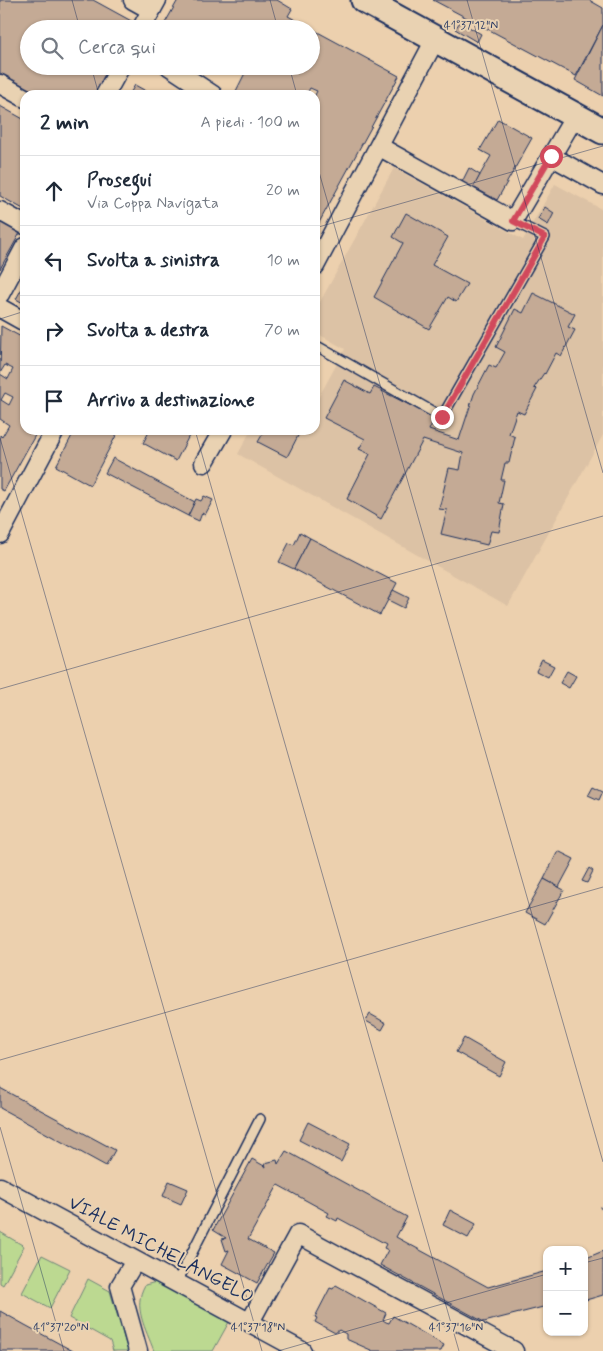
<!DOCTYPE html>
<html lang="it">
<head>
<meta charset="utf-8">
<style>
  :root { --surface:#fff; --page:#f2f2f3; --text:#1f2937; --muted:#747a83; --line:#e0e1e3 }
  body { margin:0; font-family:Mynerve,sans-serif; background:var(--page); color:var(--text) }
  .controls { position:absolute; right:15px; bottom:15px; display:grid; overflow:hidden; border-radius:10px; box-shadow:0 1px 4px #0004 }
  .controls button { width:45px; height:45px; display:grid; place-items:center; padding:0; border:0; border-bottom:1px solid var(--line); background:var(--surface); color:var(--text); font:25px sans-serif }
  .stop { position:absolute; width:15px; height:15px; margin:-11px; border:4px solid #d1495b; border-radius:50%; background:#fff }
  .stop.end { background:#d1495b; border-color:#fff; box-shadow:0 1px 5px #0008 }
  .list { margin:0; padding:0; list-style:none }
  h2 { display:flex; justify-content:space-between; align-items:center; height:65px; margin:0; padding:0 20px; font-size:21px }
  h2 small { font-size:16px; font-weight:400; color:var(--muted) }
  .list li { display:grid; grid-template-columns:32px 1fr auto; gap:15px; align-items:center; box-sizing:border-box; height:70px; padding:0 20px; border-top:1px solid var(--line) }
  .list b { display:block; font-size:19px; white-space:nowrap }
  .list p { margin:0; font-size:16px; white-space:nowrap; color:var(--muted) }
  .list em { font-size:16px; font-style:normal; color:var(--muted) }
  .icon { flex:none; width:28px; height:28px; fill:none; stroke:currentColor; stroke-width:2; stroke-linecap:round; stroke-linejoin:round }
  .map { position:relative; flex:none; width:603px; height:1351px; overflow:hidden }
  .search { position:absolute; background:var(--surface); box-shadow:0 1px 4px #0004; left:20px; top:20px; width:300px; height:55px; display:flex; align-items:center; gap:12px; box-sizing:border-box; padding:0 18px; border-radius:28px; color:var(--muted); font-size:19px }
  .panel { position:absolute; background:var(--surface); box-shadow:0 1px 4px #0004; left:20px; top:90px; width:300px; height:345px; border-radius:15px }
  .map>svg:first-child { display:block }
  .built { fill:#dcc2a5 }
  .green { fill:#bcd991; stroke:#6c8478 }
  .building { fill:#c4aa95; stroke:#1b2f5e; fill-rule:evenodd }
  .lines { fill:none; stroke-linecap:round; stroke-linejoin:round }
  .service-casing { stroke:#1b2f5e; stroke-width:12 }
  .minor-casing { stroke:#1b2f5e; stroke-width:21 }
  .secondary-casing { stroke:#1b2f5e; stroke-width:29 }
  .path { stroke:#1b2f5e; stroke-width:3; stroke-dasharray:1 4; stroke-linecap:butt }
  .service { stroke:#e9d2b2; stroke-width:9 }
  .minor { stroke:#e9d2b2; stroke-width:18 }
  .secondary { stroke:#e9d2b2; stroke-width:25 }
  .route { stroke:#d1495b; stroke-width:6 }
  .ticks { fill:none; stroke:#1b2f5e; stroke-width:1; stroke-opacity:0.45 }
  .labels { text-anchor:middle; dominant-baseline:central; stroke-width:4; stroke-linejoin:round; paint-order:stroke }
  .street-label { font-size:19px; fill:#1b2f5e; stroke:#e9d2b2 }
  .ticks-label { font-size:12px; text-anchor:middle; fill:#1b2f5e; stroke:#e9d2b2; stroke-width:4; stroke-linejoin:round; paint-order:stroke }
</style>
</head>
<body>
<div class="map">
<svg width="603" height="1351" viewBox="0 0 603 1351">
  <rect width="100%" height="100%" fill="#ecd0ae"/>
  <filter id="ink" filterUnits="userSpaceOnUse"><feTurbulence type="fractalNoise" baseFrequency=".02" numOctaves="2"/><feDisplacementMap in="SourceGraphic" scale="10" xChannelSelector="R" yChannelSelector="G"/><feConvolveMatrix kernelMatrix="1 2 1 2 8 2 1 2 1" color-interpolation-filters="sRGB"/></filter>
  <g filter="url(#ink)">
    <polygon class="built" points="394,168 523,240 555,184 603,210 603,435 508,606 238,454 251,430 315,430 315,404 345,349 315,332 315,311"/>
    <g class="green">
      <polygon points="0,1232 24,1246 3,1285 0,1283"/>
      <polygon points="42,1255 70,1269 50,1308 22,1293"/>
      <polygon points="88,1279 110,1291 128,1351 113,1351 110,1341 69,1318"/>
      <path d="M156,1282l73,40 -16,29h-59c-8,-22 -22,-44 -9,-66z"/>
    </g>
    <g class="building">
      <polygon points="0,0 93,0 135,23 132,29 29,29 29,66 111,66 95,95 38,95 0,73"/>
      <polygon points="178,0 277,0 292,9 288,16 399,76 315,230 315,95 317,91 310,88 306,95 234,95 248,67 246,66 311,66 311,29 177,29 165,23"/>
      <polygon points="433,0 589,0 603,8 603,25 576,76"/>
      <polygon points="460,22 481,34 477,42 455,29"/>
      <polygon points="603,25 603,96 575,80"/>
      <polygon points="135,85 153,95 129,95"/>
      <polygon points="0,106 25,120 25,210 0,196"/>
      <polygon points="498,119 532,138 497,200 473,187 491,156 480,150"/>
      <polygon points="469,168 480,175 473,188 462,182"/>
      <polygon points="545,207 554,213 548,225 538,219"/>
      <polygon points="406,213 448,237 432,265 467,284 456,302 448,297 429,329 374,297 403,243 393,237"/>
      <polygon points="0,222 20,233 0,269"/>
      <polygon points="25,283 25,304 16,299"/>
      <polygon points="533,293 575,314 568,327 575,330 561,356 556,353 545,374 544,373 534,388 537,389 524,414 517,411 509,434 515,437 509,463 505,463 501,480 504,480 499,503 504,504 499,532 491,531 487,545 441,534 447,510 439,509 449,468 460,470 463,453 423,440 381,519 347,499 370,454 359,449 365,439 324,418 344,380 370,394 374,387 435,418 429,430 459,440 474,394 489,365 496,368 505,352 496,347 515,309 523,313"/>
      <path d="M1,326l24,13v91h13l-34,61 -4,-2v-54l2,2 7,-12 -9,-6v-45l8,5 5,-10 -8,-4 -5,8zM5,393l8,4 -4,8 -8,-5z"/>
      <polygon points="75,430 119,430 90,485 56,466"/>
      <polygon points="150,430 192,430 176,461 143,443"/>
      <polygon points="265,430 301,430 287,457 258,442"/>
      <polygon points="113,458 195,502 188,516 105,473"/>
      <polygon points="204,496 213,500 205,515 202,513 199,521 188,516 196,499 201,501"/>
      <polygon points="300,532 310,538 294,569 279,562 289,543 294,545"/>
      <polygon points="310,538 397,583 380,615 294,569"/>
      <polygon points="393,590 409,598 404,608 388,600"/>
      <polygon points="542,660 554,666 548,677 536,671"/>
      <polygon points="567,671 576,676 569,688 560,683"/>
      <polygon points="593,786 603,791 599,800 588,795"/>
      <polygon points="558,851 574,859 559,887 544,879"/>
      <polygon points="589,868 593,871 587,883 582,881"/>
      <polygon points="544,879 564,890 545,924 525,913"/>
      <polygon points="370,1014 386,1023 382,1030 366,1021"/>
      <polygon points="464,1038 506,1062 499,1076 456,1052"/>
      <polygon points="0,1088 115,1150 106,1166 0,1108"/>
      <polygon points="308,1122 350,1144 341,1162 299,1140"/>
      <polygon points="286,1151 407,1217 396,1237 488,1287 547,1271 547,1306 484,1322 380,1265 388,1250 384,1248 386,1244 338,1218 337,1221 327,1216 329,1213 278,1185 248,1239 274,1253 257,1283 222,1264 229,1250 226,1251 222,1239 226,1238 213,1230 252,1159 266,1167 265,1163 277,1160 278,1164"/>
      <polygon points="169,1181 188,1189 181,1204 163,1196"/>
      <polygon points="450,1210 476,1224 468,1238 443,1225"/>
      <polygon points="603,1251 603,1295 586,1300 584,1296 584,1259"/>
      <polygon points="336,1285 386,1313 383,1320 386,1322 389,1323 393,1316 444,1345 441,1351 373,1351 346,1339 346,1334 339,1330 335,1333 315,1322 317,1318 315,1317 330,1288 333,1289"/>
      <polygon points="0,1311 25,1325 73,1351 0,1351"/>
    </g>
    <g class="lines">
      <defs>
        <g id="service">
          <polyline points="315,345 442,417 545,237 513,221"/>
          <polyline points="176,1284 260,1119"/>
        </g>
        <g id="minor">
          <polyline points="133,0 151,10"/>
          <polyline points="141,29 157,0"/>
          <polyline points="169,66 213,95"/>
          <polyline points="0,84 25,98"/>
          <polyline points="105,95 121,66"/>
          <polyline points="380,147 513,221 575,116"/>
          <polyline points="551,156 603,185"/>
          <polyline points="0,211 25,225"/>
          <polyline points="315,266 436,38"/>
          <polyline points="0,294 25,247"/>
          <polyline points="0,308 25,322"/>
          <polyline points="204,463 223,430"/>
          <polyline points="0,534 55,430"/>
          <polyline points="0,1187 302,1351"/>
          <polyline points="135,1261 120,1286 138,1351"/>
          <polyline points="250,1322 298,1234 514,1351"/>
        </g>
        <polyline id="secondary" points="364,0 603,131"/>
      </defs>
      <use href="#service" class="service-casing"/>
      <use href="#minor" class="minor-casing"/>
      <use href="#secondary" class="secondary-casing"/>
      <polyline class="path" points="600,1208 603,1206"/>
      <use href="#service" class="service"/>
      <use href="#minor" class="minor"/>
      <use href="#secondary" class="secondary"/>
    </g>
  </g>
  <g class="lines" filter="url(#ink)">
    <polyline class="route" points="442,417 545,237 513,221 551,156"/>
  </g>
  <path class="ticks" d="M72,0l8,29M270,0l8,29M467,0l136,473M91,66l8,29M289,66l8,29M315,158l288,1004M315,228l288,-82M0,319l25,-8M195,430l264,921M0,438l262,913M0,689l603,-173M0,1060l603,-173M0,1127l64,224M584,1263l19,-5M278,1351l269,-77"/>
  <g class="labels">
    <g class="street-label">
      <text transform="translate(161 1250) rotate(28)">VIALE MICHELANGELO</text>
    </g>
  </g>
  <g class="ticks-label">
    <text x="471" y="29">41°37'12"N</text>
    <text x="61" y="1331">41°37'20"N</text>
    <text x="258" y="1331">41°37'18"N</text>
    <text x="456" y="1331">41°37'16"N</text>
  </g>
</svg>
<div class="controls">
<button>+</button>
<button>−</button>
</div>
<div class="stop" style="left:551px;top:156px"></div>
<div class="stop end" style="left:442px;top:417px"></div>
<div class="search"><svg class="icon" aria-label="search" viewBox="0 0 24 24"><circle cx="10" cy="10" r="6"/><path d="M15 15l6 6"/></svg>Cerca qui</div>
<section class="panel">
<h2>2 min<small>A piedi · 100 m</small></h2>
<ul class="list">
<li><svg class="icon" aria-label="ahead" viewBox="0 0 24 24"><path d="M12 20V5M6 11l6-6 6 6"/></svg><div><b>Prosegui</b><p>Via Coppa Navigata</p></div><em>20 m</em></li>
<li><svg class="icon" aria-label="left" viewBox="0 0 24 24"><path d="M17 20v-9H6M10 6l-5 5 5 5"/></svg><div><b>Svolta a sinistra</b></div><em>10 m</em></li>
<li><svg class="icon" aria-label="right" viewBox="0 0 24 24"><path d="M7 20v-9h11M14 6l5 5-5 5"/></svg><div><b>Svolta a destra</b></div><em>70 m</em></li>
<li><svg class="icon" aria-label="arrive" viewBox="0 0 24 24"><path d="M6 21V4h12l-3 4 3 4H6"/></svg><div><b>Arrivo a destinazione</b></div></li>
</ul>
</section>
</div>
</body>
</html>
